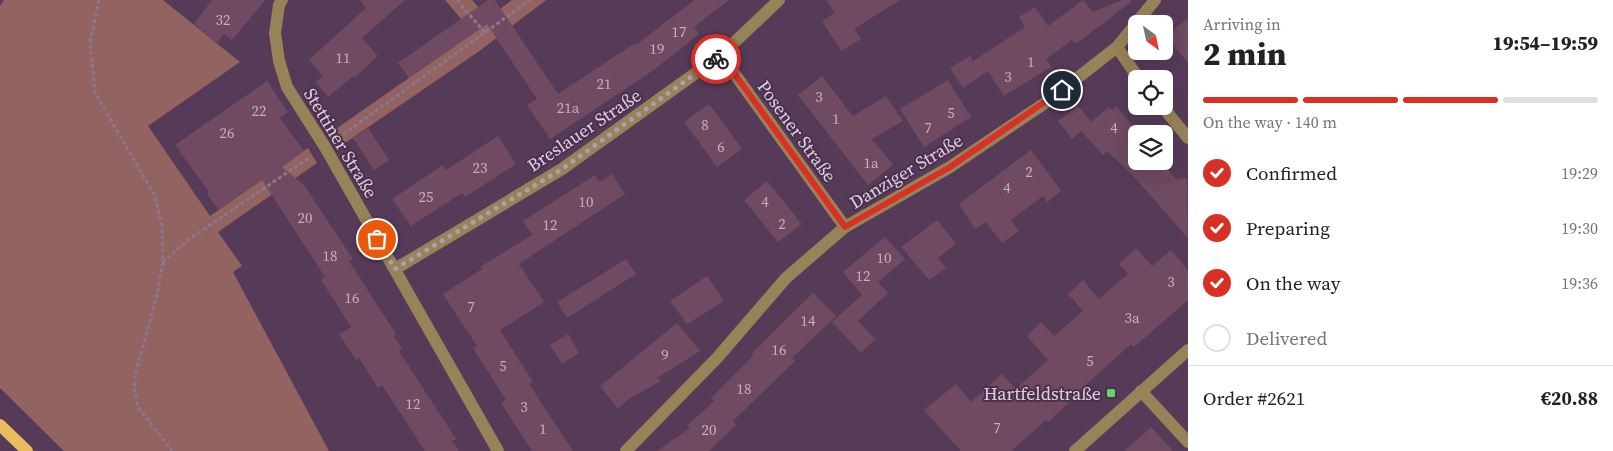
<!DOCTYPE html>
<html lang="en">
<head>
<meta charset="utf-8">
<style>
	:root { --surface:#fff; --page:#f2f2f2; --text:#222; --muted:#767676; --line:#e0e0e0; --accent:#d93025 }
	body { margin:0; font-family:"Source Serif 4",serif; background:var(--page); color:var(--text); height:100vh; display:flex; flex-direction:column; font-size:19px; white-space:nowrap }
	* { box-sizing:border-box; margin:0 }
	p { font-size:16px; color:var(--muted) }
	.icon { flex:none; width:28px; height:28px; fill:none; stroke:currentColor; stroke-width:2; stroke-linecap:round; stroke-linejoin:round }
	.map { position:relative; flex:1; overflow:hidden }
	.drawer { display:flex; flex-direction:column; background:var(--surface); width:425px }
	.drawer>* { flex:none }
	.needle { width:32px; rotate:147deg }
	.tools { position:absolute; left:1128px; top:15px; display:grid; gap:10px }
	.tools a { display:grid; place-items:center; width:45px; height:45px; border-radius:8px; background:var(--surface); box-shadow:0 5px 20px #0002; font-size:25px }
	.pin { position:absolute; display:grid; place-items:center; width:42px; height:42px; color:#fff; margin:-21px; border:2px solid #fff; border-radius:50%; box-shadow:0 1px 5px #0007 }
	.courier { position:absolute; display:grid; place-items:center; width:50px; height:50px; margin:-25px; border:4px solid #d93025; border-radius:50%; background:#fff; color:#222; box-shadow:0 1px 6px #0007 }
	.headline em { font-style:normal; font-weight:800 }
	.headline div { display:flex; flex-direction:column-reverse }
	.headline { display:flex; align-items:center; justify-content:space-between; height:85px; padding:0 15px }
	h1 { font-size:32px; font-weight:800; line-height:38px }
	.bar { display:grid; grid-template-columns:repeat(4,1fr); gap:8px 5px; align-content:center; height:60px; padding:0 15px }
	.bar i { height:6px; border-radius:4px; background:var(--line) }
	.bar .on { background:var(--accent) }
	.bar p { grid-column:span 4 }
	.line { display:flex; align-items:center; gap:12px; padding:0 15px; border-top:1px solid var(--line) }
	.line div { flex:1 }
	ol { padding:0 15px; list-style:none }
	li { display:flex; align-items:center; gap:15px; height:55px }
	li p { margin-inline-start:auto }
	li .icon { padding:5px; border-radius:50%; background:var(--accent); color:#fff; stroke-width:4 }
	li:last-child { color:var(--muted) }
	li i { width:28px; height:28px; border:2px solid var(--line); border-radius:50% }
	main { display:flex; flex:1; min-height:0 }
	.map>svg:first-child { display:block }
	.green { fill:#926360 }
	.building { fill:#6f4a60 }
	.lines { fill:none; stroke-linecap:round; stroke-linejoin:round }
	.path { stroke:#8c758e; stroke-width:3; stroke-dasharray:4 2.5; stroke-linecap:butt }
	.minor { stroke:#988258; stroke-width:12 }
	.major { stroke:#e9bc60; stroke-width:12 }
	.done { stroke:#b09cb1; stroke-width:5; stroke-dasharray:0 9 }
	.route { stroke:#d93025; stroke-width:6 }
	.poi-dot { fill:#68d465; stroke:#4b314e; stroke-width:2 }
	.labels { text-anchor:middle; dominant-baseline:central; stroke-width:4; stroke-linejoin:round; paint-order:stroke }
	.number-label { font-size:15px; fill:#c4aec1 }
	.street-label { font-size:18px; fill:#e0d0e1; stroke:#4b314e }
	.poi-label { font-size:18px; fill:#e0d0e1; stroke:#4b314e; text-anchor:end }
</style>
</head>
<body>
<main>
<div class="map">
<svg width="1188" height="451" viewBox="0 0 1188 451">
	<rect width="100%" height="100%" fill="#563b59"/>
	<path class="green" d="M 4,0 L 163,0 L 240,62 L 148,126 L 210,216 L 308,148 L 317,163 L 218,232 L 242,266 L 233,272 L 329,451 L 64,451 L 0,388 L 0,6 Z
		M 445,0 L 472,0 L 488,18 L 512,0 L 546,0 L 478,52 L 342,145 L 336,129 L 473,33 Z"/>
	<path class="building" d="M 212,0 L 265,0 L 232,40 L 224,34 L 217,43 L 194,24 Z
		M 360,0 L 405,0 L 362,38 L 378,56 L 354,78 L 353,76 L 328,97 L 316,82 L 323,76 L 309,60 L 366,8 Z
		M 488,0 L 495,0 L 558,94 L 635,43 L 636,45 L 694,0 L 729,0 L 694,27 L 699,34 L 677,52 L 648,74 L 550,139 L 527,105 L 537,99 L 487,24 L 409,78 L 398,63 Z
		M 826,0 L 900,0 L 854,29 L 861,39 L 841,51 L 822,21 L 835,13 Z
		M 1083,0 L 1093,12 L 1122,0 L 1130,0 L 1131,2 L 1076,44 L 1072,40 L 1046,59 L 1051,67 L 1004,96 L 988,71 L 963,88 L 950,68 L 970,56 L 973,61 L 1025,27 L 1019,17 L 1035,7 L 1048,26 Z
		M 1188,18 L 1188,63 L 1166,36 Z
		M 822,76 L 853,116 L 886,96 L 903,121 L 872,139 L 893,165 L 868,185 L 798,95 Z
		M 948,80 L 971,117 L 924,147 L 900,109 Z
		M 267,81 L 288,112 L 280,118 L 304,151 L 282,167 L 304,185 L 353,259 L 349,261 L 396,334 L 394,336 L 402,349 L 399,351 L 456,439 L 452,441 L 459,451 L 425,451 L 382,385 L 378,388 L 359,358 L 356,360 L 339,334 L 351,327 L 321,280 L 325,277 L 262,180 L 218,210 L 207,194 L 209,192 L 175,145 Z
		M 709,104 L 742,149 L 717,167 L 684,122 Z
		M 1078,106 L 1091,122 L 1109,107 L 1112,110 L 1117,106 L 1138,134 L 1136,134 L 1136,161 L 1161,161 L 1176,179 L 1187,178 L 1188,238 L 1136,179 L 1107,151 L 1103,155 L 1081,131 L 1072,139 L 1058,121 Z
		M 368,128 L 389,160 L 374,170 L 353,138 Z
		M 498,136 L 516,164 L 465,197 L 462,193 L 411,226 L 392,199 L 443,165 L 446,170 Z
		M 1031,150 L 1061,191 L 1047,202 L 1043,196 L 1011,220 L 1019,231 L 1002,243 L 986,222 L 975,229 L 959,204 Z
		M 612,174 L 625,194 L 519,264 L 544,302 L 500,330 L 533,382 L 529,384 L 573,451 L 532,451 L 501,403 L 506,400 L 473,348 L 477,346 L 443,294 L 482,269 L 480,267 L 532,235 L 523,221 L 595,175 L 600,182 Z
		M 767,181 L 802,224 L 778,242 L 744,200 Z
		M 937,220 L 956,244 L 938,258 L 946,268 L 929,280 L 901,247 Z
		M 885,237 L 905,259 L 878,282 L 888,293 L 858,321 L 875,339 L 861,353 L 832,322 L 862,295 L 843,272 Z
		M 1136,248 L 1152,266 L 1171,250 L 1188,270 L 1188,300 L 1134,347 L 1131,344 L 1068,401 L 1069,403 L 1048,422 L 1046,420 L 1011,451 L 961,451 L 924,410 L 956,384 L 971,402 L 1002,374 L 1016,389 L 1048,360 L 1027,336 L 1041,322 L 1054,336 L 1083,311 L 1068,294 L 1083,280 L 1099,299 L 1128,274 L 1119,264 Z
		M 626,259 L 636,274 L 567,318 L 557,302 Z
		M 707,276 L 724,301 L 687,324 L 670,301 Z
		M 813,293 L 836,316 L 792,358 L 795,361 L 733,421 L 736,425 L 709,451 L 657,451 L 690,428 L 687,426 L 714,401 L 711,398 L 754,355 L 752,353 Z
		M 677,323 L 700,351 L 657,378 L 661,381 L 629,399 L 618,409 L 600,386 Z
		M 568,334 L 579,353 L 562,364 L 550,345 Z
		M 1151,427 L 1173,451 L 1124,451 Z"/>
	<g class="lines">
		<path class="path" d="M 99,0 L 90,42 L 95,93 L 155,196 L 162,226 L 163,262 L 188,240 L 310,157
			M 457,0 L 486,34
			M 338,138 L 530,0
			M 163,262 L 156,299 L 136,371 L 134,388 L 138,407 L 172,451"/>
		<path class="minor" d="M 282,0 L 279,5 L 275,33 L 279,61 L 287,87 L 325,147 L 498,451
			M 721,55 L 845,227
			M 1139,79 L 1117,47 L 1155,0
			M 1162,106 L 1188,138
			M 395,269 L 562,169 L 721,55 L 779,0
			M 1141,391 L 1188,442
			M 626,451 L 717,358 L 786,278 L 845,227 L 950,167 L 1048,101 L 1117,47
			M 1075,451 L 1188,350"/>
		<path class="major" d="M 0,425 L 27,451"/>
	</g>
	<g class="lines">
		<path class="done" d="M 377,239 L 395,269 L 562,169 L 716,59"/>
		<path class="route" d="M 716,59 L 721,55 L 845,227 L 950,167 L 1062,90"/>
	</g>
	<rect class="poi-dot" x="1106" y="388" width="10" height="10" rx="2.5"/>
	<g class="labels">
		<g class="number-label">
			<text x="223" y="19">32</text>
			<text x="679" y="31">17</text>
			<text x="657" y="48">19</text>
			<text x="343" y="57">11</text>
			<text x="1031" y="61">1</text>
			<text x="1008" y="76">3</text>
			<text x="604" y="83">21</text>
			<text x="819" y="96">3</text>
			<text x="568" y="107">21a</text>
			<text x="259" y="110">22</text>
			<text x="951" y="112">5</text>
			<text x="836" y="118">1</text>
			<text x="705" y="124">8</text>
			<text x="928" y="127">7</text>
			<text x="1114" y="127">4</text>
			<text x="227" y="132">26</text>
			<text x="721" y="146">6</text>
			<text x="871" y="162">1a</text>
			<text x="480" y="167">23</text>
			<text x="1029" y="171">2</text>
			<text x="1007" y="187">4</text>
			<text x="426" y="196">25</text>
			<text x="586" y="201">10</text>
			<text x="765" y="201">4</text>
			<text x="305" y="217">20</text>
			<text x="782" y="223">2</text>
			<text x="550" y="224">12</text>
			<text x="330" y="255">18</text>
			<text x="884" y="257">10</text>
			<text x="863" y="275">12</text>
			<text x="1171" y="281">3</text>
			<text x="352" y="297">16</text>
			<text x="471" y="306">7</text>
			<text x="1132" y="317">3a</text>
			<text x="808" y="320">14</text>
			<text x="779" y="349">16</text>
			<text x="665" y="354">9</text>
			<text x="1090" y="360">5</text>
			<text x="503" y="365">5</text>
			<text x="744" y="388">18</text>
			<text x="413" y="403">12</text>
			<text x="524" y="406">3</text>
			<text x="997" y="427">7</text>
			<text x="543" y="428">1</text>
			<text x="709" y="429">20</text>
		</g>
		<g class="street-label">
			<text transform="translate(584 130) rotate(-34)">Breslauer Straße</text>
			<text transform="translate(797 131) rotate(54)">Posener Straße</text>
			<text transform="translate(341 143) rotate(59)">Stettiner Straße</text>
			<text transform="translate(906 171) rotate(-31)">Danziger Straße</text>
		</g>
		<g class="poi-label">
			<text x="1101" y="393">Hartfeldstraße</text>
		</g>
	</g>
</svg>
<div class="tools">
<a><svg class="needle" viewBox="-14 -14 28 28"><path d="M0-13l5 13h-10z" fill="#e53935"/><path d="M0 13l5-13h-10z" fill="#767676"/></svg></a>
<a><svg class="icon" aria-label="locate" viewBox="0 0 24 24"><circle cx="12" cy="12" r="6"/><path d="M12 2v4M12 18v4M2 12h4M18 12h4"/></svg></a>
<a><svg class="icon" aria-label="layers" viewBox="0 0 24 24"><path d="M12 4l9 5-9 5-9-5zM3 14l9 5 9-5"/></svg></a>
</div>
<div class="pin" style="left:377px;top:239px;background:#ea580c"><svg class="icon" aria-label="bag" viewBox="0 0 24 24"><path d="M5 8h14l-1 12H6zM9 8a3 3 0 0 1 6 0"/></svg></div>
<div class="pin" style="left:1062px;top:90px;background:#1f2937"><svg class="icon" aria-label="home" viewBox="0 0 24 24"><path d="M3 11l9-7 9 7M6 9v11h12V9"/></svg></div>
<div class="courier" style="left:716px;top:59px"><svg class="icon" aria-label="bike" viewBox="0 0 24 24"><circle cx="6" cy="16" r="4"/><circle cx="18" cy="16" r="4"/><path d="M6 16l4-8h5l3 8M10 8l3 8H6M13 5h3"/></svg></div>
</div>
<section class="drawer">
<div class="headline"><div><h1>2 min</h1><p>Arriving in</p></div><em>19:54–19:59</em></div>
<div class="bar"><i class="on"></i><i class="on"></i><i class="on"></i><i></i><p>On the way · 140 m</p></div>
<ol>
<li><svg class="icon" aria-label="check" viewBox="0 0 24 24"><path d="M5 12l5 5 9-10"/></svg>Confirmed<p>19:29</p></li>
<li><svg class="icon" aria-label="check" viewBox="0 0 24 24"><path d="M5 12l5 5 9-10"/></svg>Preparing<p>19:30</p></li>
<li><svg class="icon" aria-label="check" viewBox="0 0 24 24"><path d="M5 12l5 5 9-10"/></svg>On the way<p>19:36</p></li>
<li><i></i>Delivered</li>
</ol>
<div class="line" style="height:65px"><div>Order #2621</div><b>€20.88</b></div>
</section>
</main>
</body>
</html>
